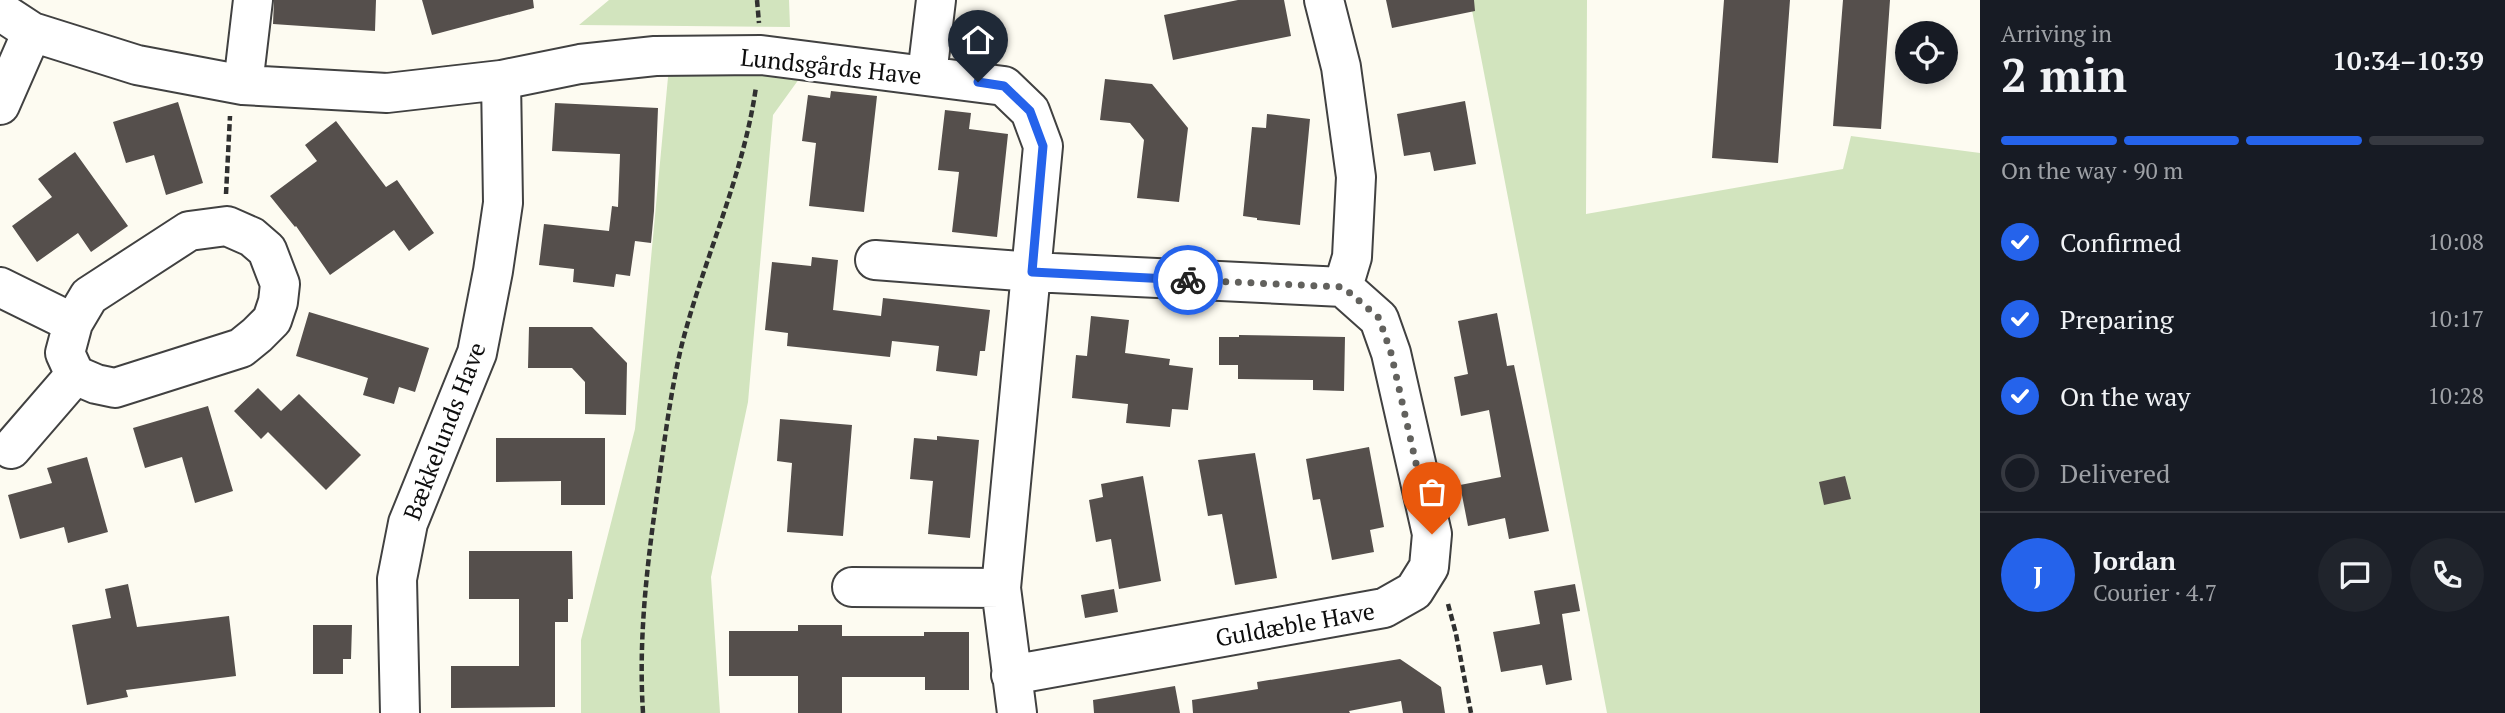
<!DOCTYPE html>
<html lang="en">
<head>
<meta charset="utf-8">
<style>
	:root { --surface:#171b24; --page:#20242c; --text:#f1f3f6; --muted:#9ea1a6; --line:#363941; --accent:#2563eb }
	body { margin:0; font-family:"PT Serif",serif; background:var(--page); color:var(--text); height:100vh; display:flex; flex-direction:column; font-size:26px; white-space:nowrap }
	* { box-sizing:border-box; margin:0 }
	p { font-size:23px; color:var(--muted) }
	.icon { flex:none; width:38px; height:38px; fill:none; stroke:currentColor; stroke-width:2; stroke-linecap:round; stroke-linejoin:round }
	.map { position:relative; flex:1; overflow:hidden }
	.details { display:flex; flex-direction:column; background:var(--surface); width:525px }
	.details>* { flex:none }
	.controls { position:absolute; left:1895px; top:21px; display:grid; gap:14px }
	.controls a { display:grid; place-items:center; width:63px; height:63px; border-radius:50%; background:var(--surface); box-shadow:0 4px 10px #0003; font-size:35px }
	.pin { position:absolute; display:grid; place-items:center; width:60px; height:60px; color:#fff; margin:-72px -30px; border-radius:50% 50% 50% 0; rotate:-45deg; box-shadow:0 0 7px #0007 }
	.pin .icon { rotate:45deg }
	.courier { position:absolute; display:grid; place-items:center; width:70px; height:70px; margin:-35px; border:5px solid #2563eb; border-radius:50%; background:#fff; color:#222; box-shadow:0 2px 9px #0007 }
	.head em { font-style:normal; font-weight:800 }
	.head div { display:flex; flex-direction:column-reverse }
	.head { display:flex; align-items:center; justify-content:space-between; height:119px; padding:0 21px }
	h1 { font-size:46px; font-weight:800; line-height:52px }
	.bar { display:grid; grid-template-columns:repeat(4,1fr); gap:10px 7px; align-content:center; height:84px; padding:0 21px }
	.bar i { height:9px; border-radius:5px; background:var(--line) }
	.bar .current { background:var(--accent) }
	.bar p { grid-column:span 4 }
	.line { display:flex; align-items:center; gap:18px; padding:0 21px; border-top:2px solid var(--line) }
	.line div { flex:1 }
	.round { display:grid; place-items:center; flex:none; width:74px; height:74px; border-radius:37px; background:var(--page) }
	ol { padding:0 21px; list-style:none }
	li { display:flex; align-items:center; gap:21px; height:77px }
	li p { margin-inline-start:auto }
	li .icon { padding:7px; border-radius:50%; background:var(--accent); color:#fff; stroke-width:4 }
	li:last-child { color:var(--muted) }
	li i { width:38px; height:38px; border:4px solid var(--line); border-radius:50% }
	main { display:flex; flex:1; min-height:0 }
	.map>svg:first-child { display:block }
	.green { fill:#d2e4be }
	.building { fill:#554f4c }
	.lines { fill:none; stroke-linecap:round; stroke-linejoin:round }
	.minor-casing { stroke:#414141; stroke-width:42 }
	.path { stroke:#303030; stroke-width:4.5; stroke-dasharray:7 3.5; stroke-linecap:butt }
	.minor { stroke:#fff; stroke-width:38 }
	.done { stroke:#62615d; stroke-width:7; stroke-dasharray:0 12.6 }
	.route { stroke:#2563eb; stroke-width:9 }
	.labels { text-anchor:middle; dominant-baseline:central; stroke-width:7; stroke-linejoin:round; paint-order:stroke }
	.street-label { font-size:24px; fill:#0e0e0e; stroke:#fff }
</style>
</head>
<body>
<main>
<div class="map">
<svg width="1980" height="713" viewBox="0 0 1980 713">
	<rect width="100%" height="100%" fill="#fdfbf1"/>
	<path class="green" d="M 609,0 L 789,0 L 790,27 L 579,25 Z
		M 1470,0 L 1587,0 L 1586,214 L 1843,169 L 1851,136 L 1980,153 L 1980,713 L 1607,713 Z
		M 670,56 L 812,61 L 773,115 L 748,402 L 711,577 L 720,713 L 581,713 L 581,640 L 635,429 Z"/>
	<path class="building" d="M 274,0 L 376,0 L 375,31 L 273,24 Z
		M 422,0 L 533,0 L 534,8 L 432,35 Z
		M 1238,0 L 1284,0 L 1291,36 L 1173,60 L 1164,15 Z
		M 1386,0 L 1474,0 L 1475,11 L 1392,28 Z
		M 1724,0 L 1790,0 L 1778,163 L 1712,158 Z
		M 1843,0 L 1890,0 L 1881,129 L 1833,126 Z
		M 1105,79 L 1152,84 L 1188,128 L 1179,202 L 1137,198 L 1144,140 L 1130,123 L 1100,120 Z
		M 831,91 L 877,96 L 864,212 L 809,206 L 816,143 L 802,141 L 808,95 L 830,98 Z
		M 1465,101 L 1476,164 L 1434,171 L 1430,152 L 1404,156 L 1397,114 Z
		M 178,102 L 203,183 L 166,195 L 154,155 L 126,163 L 113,122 Z
		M 555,103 L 658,108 L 654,211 L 651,243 L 635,241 L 630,276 L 616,274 L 614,287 L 573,282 L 574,269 L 539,265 L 544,224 L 609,231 L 612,206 L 618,207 L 620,154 L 552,151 Z
		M 945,110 L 971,113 L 969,129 L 1008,134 L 997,237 L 952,232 L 959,172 L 938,170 Z
		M 1267,114 L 1310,119 L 1300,225 L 1257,220 L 1257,218 L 1243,216 L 1252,127 L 1266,128 Z
		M 336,121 L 386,187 L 397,180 L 434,233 L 409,251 L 394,230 L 330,275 L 296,226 L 295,227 L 270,196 L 317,161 L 305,145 Z
		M 75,152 L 128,226 L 91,252 L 78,233 L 37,262 L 12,226 L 52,197 L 38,179 Z
		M 812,257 L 838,260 L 833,310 L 881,316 L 883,298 L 990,310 L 985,351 L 980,351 L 977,376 L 936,371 L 939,346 L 892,341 L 890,357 L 787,346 L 788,333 L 765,330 L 772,262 L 811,266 Z
		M 309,312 L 429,348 L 415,392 L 399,387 L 394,404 L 363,395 L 368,378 L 296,356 Z
		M 1497,313 L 1507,366 L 1514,365 L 1549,531 L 1509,539 L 1505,518 L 1468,526 L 1460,485 L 1501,477 L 1489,410 L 1461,416 L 1454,377 L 1468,374 L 1458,321 Z
		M 1091,316 L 1129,320 L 1125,353 L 1170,359 L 1169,365 L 1193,368 L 1188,410 L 1172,409 L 1170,427 L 1126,423 L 1128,404 L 1072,398 L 1076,355 L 1087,356 Z
		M 529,327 L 592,327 L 627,363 L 626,415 L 585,414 L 585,382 L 572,368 L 528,368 Z
		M 1239,335 L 1345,337 L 1344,391 L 1313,390 L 1313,380 L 1238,379 L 1238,365 L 1219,365 L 1219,337 L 1239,337 Z
		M 258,388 L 281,411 L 299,394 L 361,455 L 326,490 L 268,432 L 261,439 L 234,411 Z
		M 208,406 L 233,491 L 195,503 L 182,457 L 145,468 L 133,428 Z
		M 780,419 L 852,425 L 843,536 L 787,532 L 792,463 L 777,461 Z
		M 937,436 L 979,440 L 970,538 L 928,534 L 933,481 L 910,479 L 914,438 L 937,440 Z
		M 496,438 L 605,438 L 605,505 L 561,505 L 561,481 L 496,482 Z
		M 1369,447 L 1384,527 L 1370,530 L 1374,552 L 1332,560 L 1320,499 L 1313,500 L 1306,459 Z
		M 1255,453 L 1277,578 L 1235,585 L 1222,514 L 1208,516 L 1198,460 Z
		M 87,457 L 108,532 L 68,543 L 64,527 L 20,539 L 8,495 L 52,483 L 47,468 Z
		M 1143,476 L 1161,581 L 1119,589 L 1111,539 L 1096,542 L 1089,500 L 1103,497 L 1101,484 Z
		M 1845,476 L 1851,499 L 1824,505 L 1819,482 Z
		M 469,551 L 572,551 L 573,599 L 568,599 L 568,622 L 555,622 L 555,707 L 451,708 L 451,666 L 519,666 L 519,599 L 469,599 Z
		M 128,584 L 137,627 L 229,616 L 236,676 L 126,690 L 128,697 L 87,705 L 72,625 L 111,618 L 105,589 Z
		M 1575,584 L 1580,611 L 1562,614 L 1572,680 L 1546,685 L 1542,665 L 1501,672 L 1493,632 L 1540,624 L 1534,591 Z
		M 1114,589 L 1118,612 L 1085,618 L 1081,595 Z
		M 313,625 L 352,625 L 351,659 L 343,659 L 343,674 L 313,674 Z
		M 798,625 L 842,625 L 842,636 L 924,636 L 924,632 L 969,632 L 969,690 L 925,690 L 925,677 L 842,677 L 842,713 L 798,713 L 798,676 L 729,676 L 729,631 L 798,631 Z
		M 1400,659 L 1441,687 L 1445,713 L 1403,713 L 1401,701 L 1349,711 L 1350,713 L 1193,713 L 1192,700 L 1258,689 L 1257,682 Z
		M 1175,686 L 1180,713 L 1094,713 L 1093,700 Z"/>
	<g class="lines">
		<defs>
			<path id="minor" d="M 1324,0 L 1341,67 L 1356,177 L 1352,257 L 1343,287
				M 0,11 L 32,32 L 137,65 L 243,85 L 387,93 L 501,80 L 580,64 L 655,56 L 761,55 L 1004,86 L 1030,111 L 1043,146 L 1001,588 L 1017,713
				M 927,75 L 936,0
				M 243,85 L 253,0
				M 0,105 L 32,32
				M 875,260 L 1032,272 L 1343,287 L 1379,319 L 1391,353 L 1432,534 L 1429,567 L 1414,591 L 1384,608 L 1011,675
				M 0,287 L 73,323
				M 11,449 L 75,375 L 96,384 L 115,388 L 241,348 L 257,335 L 272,320 L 278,302 L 280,284 L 267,250 L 252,237 L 227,226 L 189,231 L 89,296 L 73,323 L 65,353 L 75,375
				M 852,587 L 1001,588
				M 400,713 L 397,579 L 408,523 L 477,353 L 493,271 L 503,203 L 501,80"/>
		</defs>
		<use href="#minor" class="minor-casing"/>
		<path class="path" d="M 757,0 L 759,23
			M 226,194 L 230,116
			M 1448,604 L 1456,634 L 1471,713
			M 643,713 C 638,634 648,558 659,480 C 665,436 671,391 681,348 C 703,260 743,178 756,87"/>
		<use href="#minor" class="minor"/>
	</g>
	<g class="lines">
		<path class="done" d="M 1188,280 L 1343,287 L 1379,318 L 1391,353 L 1432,534"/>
		<path class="route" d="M 978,82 L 1004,86 L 1030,111 L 1043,146 L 1032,272 L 1188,280"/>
	</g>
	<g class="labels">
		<g class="street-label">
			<text transform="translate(831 66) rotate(6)">Lundsgårds Have</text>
			<text transform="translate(444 431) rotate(-69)">Bækkelunds Have</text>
			<text transform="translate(1295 624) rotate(-10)">Guldæble Have</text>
		</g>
	</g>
</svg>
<div class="controls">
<a><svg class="icon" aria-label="locate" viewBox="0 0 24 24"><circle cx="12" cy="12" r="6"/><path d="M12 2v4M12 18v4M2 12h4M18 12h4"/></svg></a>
</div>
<div class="pin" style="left:1432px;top:534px;background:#ea580c"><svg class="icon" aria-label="bag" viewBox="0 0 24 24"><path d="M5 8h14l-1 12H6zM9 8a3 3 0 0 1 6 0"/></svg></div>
<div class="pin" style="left:978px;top:82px;background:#1f2937"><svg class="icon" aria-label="home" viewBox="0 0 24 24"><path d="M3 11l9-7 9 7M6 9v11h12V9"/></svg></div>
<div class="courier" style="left:1188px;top:280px"><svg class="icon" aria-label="bike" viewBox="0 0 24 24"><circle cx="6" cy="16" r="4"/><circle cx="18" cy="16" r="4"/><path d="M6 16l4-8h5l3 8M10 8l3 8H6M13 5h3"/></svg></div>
</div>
<section class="details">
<div class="head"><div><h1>2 min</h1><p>Arriving in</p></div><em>10:34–10:39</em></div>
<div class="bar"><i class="current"></i><i class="current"></i><i class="current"></i><i></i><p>On the way · 90 m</p></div>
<ol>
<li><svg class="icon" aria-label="check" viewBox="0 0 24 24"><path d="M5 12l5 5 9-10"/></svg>Confirmed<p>10:08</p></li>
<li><svg class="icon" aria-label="check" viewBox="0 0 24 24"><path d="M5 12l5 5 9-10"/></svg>Preparing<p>10:17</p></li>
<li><svg class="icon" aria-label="check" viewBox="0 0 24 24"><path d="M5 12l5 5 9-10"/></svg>On the way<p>10:28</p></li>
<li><i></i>Delivered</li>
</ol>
<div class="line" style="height:126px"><b class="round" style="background:var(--accent);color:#fff">J</b><div><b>Jordan</b><p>Courier · 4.7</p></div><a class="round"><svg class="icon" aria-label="chat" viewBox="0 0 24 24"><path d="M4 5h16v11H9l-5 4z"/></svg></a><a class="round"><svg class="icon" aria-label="phone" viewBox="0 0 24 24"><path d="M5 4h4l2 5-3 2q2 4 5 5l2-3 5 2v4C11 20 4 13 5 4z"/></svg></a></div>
</section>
</main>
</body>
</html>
